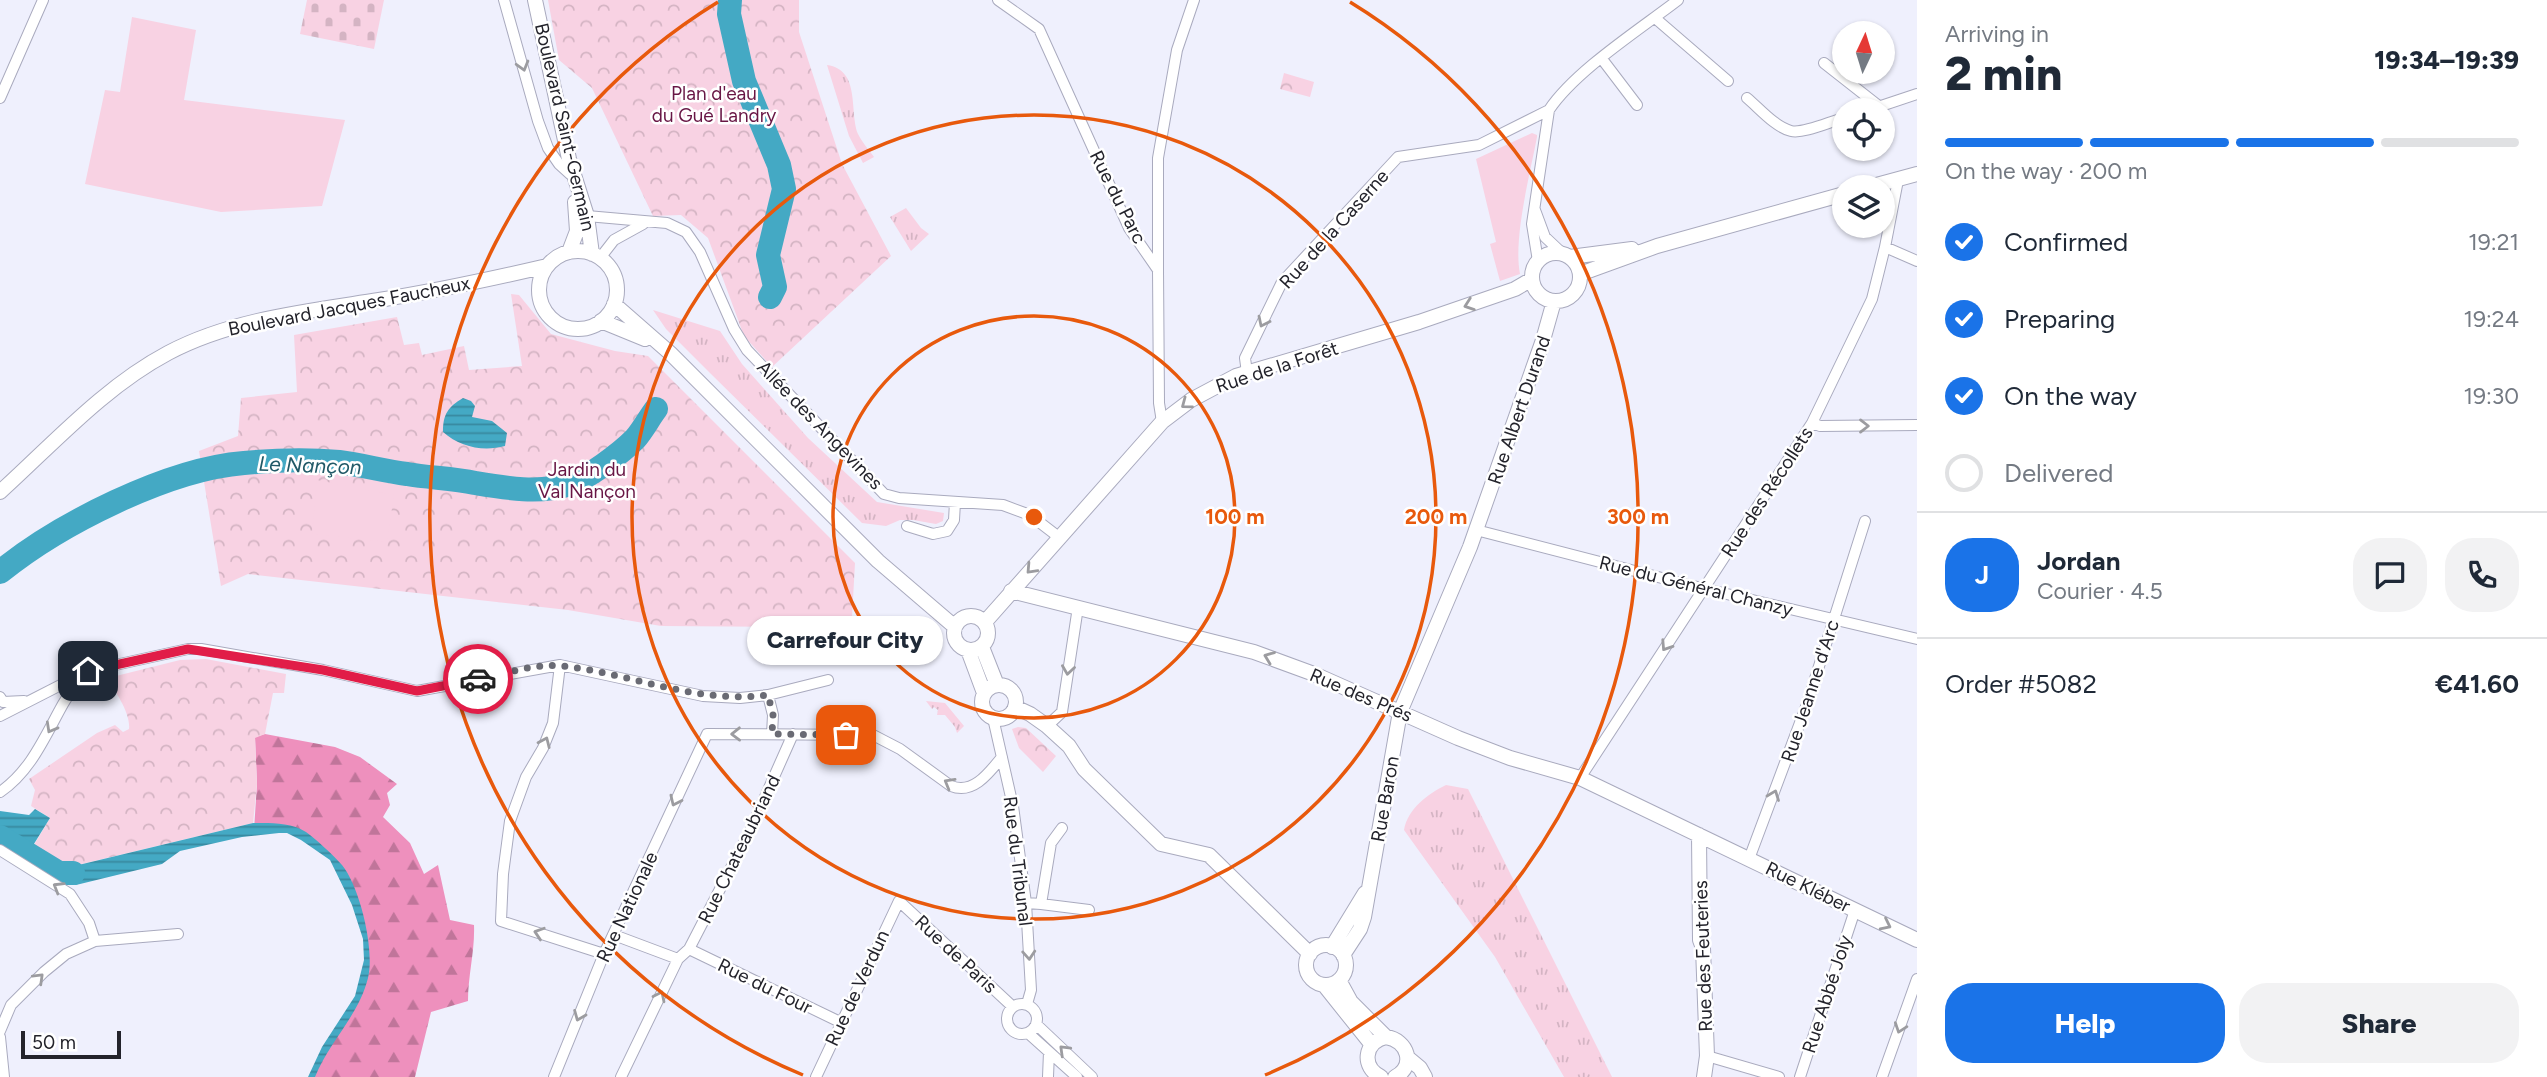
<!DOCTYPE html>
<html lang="en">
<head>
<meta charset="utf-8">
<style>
	:root { --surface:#fff; --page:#f2f2f3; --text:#1f2937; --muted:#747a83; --line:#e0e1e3; --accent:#1a73e8 }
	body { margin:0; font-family:Figtree,sans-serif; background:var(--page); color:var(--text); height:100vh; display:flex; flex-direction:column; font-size:26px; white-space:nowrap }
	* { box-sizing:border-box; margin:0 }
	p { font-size:23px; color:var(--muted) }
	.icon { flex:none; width:38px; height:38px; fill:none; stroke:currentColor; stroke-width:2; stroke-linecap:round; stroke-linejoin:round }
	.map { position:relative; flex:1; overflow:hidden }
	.sheet { display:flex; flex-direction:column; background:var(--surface); width:630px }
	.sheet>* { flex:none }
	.needle { width:46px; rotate:4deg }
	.tools { position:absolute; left:1832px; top:21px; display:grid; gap:14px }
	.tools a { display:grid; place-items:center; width:63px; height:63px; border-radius:50%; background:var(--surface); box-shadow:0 2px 5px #0004; font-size:35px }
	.scale { position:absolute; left:21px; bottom:18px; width:100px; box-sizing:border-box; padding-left:7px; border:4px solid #23232b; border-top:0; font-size:19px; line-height:24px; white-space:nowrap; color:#23232b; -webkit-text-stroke:5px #fff; paint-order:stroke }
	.pin { position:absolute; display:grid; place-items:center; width:60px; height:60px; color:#fff; margin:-30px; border-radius:14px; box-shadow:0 4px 10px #0006 }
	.courier { position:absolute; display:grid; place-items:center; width:70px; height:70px; margin:-35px; border:5px solid #e11d48; border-radius:50%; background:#fff; color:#222; box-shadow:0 2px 9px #0007 }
	.bubble { position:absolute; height:49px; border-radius:24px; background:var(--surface); box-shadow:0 2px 5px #0004; font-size:23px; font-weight:800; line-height:49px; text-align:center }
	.head em { font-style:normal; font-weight:800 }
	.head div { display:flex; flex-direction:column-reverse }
	.head { display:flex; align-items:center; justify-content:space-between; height:119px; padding:0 28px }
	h1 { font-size:46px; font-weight:800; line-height:52px }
	.bar { display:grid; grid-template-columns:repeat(4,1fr); gap:10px 7px; align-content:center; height:84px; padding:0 28px }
	.bar i { height:9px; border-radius:5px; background:var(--line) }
	.bar .on { background:var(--accent) }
	.bar p { grid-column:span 4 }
	.line { display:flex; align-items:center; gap:18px; padding:0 28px; border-top:2px solid var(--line) }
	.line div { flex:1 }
	.round { display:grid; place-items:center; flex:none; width:74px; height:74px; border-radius:28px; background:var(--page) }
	ol { padding:0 28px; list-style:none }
	li { display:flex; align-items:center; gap:21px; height:77px }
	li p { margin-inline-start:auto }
	li .icon { padding:7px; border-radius:50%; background:var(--accent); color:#fff; stroke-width:4 }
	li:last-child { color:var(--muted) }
	li i { width:38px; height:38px; border:4px solid var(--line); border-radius:50% }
	.button { display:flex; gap:14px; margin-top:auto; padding:14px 28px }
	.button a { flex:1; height:80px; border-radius:28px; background:var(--accent); color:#fff; font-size:28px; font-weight:800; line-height:80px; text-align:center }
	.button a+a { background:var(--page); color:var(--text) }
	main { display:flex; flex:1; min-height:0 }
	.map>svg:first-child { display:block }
	.grass { fill:url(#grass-tufts) }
	.forest { fill:url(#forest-firs) }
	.cemetery { fill:url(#cemetery-stones) }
	.park { fill:url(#park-crowns) }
	.garden { fill:#f8d2e3 }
	.water { fill:url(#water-rules) }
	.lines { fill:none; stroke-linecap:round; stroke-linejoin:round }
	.river { stroke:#44a9c4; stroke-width:24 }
	.street-casing { stroke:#a9aabe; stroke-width:12 }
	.secondary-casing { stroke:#a9aabe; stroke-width:16 }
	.street { stroke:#fff; stroke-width:10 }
	.secondary { stroke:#fff; stroke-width:14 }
	.oneway { stroke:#9c9ca0 }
	.done { stroke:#6a6b74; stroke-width:7; stroke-dasharray:0 12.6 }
	.route { stroke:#e11d48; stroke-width:9 }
	.ring { fill:none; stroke:#e8590c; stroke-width:3.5 }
	.labels { text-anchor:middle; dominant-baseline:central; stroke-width:5; stroke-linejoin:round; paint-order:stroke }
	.park-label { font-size:19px; fill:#681645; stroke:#fff }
	.street-label { font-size:19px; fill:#23232b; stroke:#fff }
	.water-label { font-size:21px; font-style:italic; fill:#215967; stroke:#fff }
	.centre { fill:#e8590c; stroke:#fff; stroke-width:3.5 }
	.ring-label { font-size:21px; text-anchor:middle; font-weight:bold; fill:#e8590c; stroke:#fff; stroke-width:5; stroke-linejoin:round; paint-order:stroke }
</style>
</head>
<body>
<main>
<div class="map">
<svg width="1917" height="1077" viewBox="0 0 1917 1077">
	<defs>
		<pattern id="grass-tufts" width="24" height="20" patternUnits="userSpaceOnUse" patternTransform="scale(1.75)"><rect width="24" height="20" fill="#f8d2e3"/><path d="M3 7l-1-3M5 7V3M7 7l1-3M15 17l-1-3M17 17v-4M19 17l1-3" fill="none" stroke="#d4b4c3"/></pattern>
		<pattern id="forest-firs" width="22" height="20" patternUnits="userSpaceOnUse" patternTransform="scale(1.75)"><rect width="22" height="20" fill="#ee90bd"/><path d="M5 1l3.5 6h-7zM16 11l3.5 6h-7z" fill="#c0759a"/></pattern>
		<pattern id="cemetery-stones" width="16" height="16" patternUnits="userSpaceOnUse" patternTransform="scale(1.75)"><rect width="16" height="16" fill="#f8d2e3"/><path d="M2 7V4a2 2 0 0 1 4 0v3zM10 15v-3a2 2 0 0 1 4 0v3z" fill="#d4b4c3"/></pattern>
		<pattern id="park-crowns" width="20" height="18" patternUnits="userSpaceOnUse" patternTransform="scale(1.75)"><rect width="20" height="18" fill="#f8d2e3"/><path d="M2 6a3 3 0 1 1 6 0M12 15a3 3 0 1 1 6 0" fill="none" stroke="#d4b4c3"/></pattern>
		<pattern id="water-rules" width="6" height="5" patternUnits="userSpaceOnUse" patternTransform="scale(1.75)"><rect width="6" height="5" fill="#44a9c4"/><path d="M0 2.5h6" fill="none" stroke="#38899f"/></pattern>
	</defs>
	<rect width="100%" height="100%" fill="#eff0fd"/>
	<path class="grass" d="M 827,65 C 861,70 849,111 858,134 C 862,142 869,150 874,157 L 863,163 L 849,136 Z
		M 906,208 L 921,228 L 929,234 L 911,251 L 890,217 Z
		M 653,310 L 720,331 L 742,364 L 808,438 L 877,502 L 944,513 L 943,521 L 936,524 L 913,520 L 900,520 L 886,526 L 862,523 L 710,373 L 666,329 Z
		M 926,701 L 945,703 L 964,726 L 957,733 L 955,727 L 945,715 L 937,715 L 938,710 L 934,707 L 932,709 Z
		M 1446,785 L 1468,789 L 1612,1077 L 1564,1077 L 1495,957 L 1404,830 C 1408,808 1428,794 1446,785 Z"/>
	<path class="forest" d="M 265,734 L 335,747 L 360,757 L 397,784 L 387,793 L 390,805 L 383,817 L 410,843 L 424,874 L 438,865 L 450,920 L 474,925 C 475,951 468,975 468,1001 L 431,1012 L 415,1077 L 311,1077 L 363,984 L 367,970 L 364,929 L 342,869 L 299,831 L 254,830 L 257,784 L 255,737 Z"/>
	<path class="cemetery" d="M 307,0 L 384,0 L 374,49 L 300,34 Z"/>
	<path class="park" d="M 548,0 L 799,0 L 799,32 L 842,164 L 891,256 L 772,367 L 744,336 L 708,238 L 681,215 L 653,216 L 592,88 L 559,60 Z
		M 1284,73 L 1314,82 L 1310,97 L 1280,89 Z
		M 511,294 L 519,295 L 551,334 L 615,351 L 648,356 L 855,563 L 852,617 L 794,627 L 661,626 L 568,610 L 248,574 L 221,586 L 199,451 L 238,436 L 241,398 L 297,392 L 294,335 L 397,317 L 404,345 L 419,343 L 422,355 L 464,346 L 469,370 L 522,366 Z
		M 206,659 L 286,674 L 284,693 L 273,693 L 265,734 L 255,738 L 257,784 L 253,823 L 65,868 L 28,855 L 50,818 L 31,806 L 35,790 L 29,779 L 97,733 L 115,725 L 123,732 L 129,729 C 131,713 115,692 108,678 L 180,660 Z
		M 1018,727 L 1026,728 L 1056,756 L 1043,772 L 1019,748 L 1012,729 Z"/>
	<path class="garden" d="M 132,17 L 196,30 L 184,100 L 345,120 L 322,206 L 221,212 L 85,184 L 105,90 L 120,92 Z
		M 1532,133 L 1537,135 L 1537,137 C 1530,174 1513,239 1520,274 L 1500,281 L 1490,244 L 1496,242 L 1476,159 Z
		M 317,480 L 394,495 L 387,542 L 312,534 Z"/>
	<path class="water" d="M 463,398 L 471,401 L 475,406 L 472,417 L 492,421 L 507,433 L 505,446 C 483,452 460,447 443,432 C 443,414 448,407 463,398 Z
		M 35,809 L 50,818 L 24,860 L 0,845 L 0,811 L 29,815 Z
		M 253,823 C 271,823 290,822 306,832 C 317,840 332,854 342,865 C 360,887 375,950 368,978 C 359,1015 329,1042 315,1077 L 308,1077 L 322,1047 L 355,996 L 364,960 L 363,939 L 352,905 L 330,860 L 301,840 L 287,833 L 279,833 L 242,837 L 180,851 L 162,864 L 76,885 L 61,883 L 39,870 L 44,861 L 66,868 Z"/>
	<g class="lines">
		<path class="river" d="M 730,0 L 729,14 L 744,81 L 779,165 L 784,189 L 768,255 L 775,287 L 770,297
			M 0,572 C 59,524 168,469 244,463 C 275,460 308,459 339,462 C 362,465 384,471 407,474 C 430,478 453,478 475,483 C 505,488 540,494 570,484 C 588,478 621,453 635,439 C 643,430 649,418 656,409
			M 0,837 L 59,873 L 73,873"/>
		<defs>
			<path id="street" d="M 504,0 L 538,121 L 548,148 L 559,164 L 570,174
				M 998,0 L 1039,29 L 1129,228 L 1158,270 L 1159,403 L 1162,422
				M 1655,18 L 1728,81
				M 1602,59 L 1637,105
				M 1824,63 L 1880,107
				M 0,98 L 43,0
				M 1747,98 C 1759,108 1775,127 1791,131 C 1804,134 1831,121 1844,118
				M 1869,110 L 1917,94
				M 1535,210 L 1545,237 L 1563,254
				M 587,216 L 667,223 L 686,232 L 700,252 L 734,329 L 747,350 L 884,494 L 899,498 L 1003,505 L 1030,515 L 1060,538
				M 1885,247 L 1917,261
				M 600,258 L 614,240 L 643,224
				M 1538,261 L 1532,224 L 1549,110 C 1575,71 1639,30 1678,0
				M 1158,270 L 1158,158 L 1177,50 L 1194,0
				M 1247,373 L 1245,358 L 1282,282 L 1398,157 L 1479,145 L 1549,110
				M 1812,423 L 1820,426 L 1917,425
				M 907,526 L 933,534 L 947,531 L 954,520 L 955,502
				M 1476,530 L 1689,585 L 1917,639
				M 560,665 L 553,723 L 543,748 L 526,777 L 510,821 L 503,874 L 501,921 L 604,954
				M 768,695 L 773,715 L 772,734
				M 0,697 L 3,702 L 24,701
				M 0,716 L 88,671 L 188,649 L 201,649 L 323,670 L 417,691 L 560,665 L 703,696 L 740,698 L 768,695 L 828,680
				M 993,718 L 1013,806 L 1026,903 L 1031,990 L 1027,1004
				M 1047,726 L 1062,712 L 1078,607
				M 1580,778 L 1812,423 L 1872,299 L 1885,247 L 1898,180
				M 0,792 C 31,771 45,736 63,704 C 69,693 78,683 86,673
				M 0,850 L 70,894 L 89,923 L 95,941
				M 1749,859 L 1807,704 L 1865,521
				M 1026,903 L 1041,904 L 1051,843 L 1062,828
				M 1041,904 L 1089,910
				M 614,935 L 678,959
				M 689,949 L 840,1022
				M1007 1019a15 15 0 1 1 30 0a15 15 0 1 1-30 0Z
				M 1036,1024 L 1092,1077
				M 0,1031 L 11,1005 L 44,972 L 66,954 L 95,941 L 178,934
				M 1028,1033 L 1077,1077
				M 0,1037 L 4,1077
				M 1707,1056 L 1779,1077
				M 554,1077 L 604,954 L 707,734 L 873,735 L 900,749 L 951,786 C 973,795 989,773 1002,757
				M 621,1077 L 678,959 L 689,949 L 749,833 L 793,734
				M 816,1077 L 899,901 L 1013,1007
				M 1048,1077 L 1049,1052
				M 1800,1077 L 1855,910
				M 1882,1077 L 1917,979"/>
			<path id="secondary" d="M 535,0 L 569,159 L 587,216 L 592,254
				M 1869,187 L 1917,174
				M539 290a39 39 0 1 1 78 0a39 39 0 1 1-78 0Z
				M 569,252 L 577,231 L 575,202
				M1532 277a24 24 0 1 1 48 0a24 24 0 1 1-48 0Z
				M 1570,257 L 1632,249
				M 1580,274 L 1657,246 L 1844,194
				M 614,304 L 670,353 L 878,561 L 955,627
				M 601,321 L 645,339
				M 0,492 C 53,444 104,387 168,353 C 232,319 309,311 379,300 C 435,291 491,279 547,266
				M 1011,591 L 1254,652 L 1314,674 L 1458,738 L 1510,758 L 1580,778 L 1917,940
				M954 633a17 17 0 1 1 34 0a17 17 0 1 1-34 0Z
				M 985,622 L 1162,422 L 1191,400 L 1236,376 L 1419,322 L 1515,289 L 1532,279
				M 982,647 L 997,685
				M 968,650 L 984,693
				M982 702a17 17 0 1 1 34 0a17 17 0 1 1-34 0Z
				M 1015,707 L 1030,714 L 1047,726 L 1069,746 L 1084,769 L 1161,844 L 1209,855 L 1310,954
				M 1699,835 L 1700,940 L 1703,948 L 1707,1056 L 1704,1077
				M1306 965a20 20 0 1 1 40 0a20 20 0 1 1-40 0Z
				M 1332,947 L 1365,893
				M 1343,955 L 1360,929 L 1364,917 L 1400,712 L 1470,547 L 1543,340 L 1554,301
				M 1339,980 L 1351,1002 L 1386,1037
				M 1324,985 L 1372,1045
				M 1408,1058 L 1420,1068 L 1425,1077
				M 1381,1077 C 1361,1067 1364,1042 1386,1037 C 1408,1040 1416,1066 1395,1077"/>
		</defs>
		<use href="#street" class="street-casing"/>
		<use href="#secondary" class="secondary-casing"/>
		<use href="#street" class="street"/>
		<use href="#secondary" class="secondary"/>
	</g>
	<defs><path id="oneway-chevron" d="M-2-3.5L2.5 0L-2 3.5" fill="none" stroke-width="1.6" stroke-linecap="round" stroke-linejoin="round" transform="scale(1.75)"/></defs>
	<g class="oneway">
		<use href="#oneway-chevron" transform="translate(523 66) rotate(74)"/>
		<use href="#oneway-chevron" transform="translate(1469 305) rotate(161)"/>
		<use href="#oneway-chevron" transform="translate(1263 322) rotate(116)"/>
		<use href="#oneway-chevron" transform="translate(1186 404) rotate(143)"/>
		<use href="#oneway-chevron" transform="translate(1864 426)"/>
		<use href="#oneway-chevron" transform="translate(1031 569) rotate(133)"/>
		<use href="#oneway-chevron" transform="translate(1666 646) rotate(123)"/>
		<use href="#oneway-chevron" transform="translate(1269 657) rotate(-159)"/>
		<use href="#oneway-chevron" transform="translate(1068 670) rotate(98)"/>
		<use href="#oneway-chevron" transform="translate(51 728) rotate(119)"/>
		<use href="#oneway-chevron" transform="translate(736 734) rotate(179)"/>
		<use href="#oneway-chevron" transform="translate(545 742) rotate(-66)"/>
		<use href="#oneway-chevron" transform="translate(949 783) rotate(-150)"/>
		<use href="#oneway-chevron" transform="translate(1774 795) rotate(-69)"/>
		<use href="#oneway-chevron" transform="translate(675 801) rotate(115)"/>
		<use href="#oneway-chevron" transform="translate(58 887) rotate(-149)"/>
		<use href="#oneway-chevron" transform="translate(1886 925) rotate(26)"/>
		<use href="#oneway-chevron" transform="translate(539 933) rotate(-162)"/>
		<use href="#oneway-chevron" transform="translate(1029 955) rotate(86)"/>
		<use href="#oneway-chevron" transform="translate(39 978) rotate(-44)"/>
		<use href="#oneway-chevron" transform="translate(660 996) rotate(-64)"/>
		<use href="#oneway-chevron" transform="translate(579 1016) rotate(112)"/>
		<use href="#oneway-chevron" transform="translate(1900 1028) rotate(109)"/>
		<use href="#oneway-chevron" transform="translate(1064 1050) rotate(-136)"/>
	</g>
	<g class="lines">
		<path class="done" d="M 478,679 C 504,674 536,663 563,666 C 633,674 695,704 768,695 L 773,715 L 772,734 L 846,735"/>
		<path class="route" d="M 88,671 L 188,649 L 323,670 L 417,691 L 478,679"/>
	</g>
	<g class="ring">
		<circle cx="1034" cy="517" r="201"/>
		<circle cx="1034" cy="517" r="402"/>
		<path d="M803 1075A604 604 0 0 1 718 2M1350 2A604 604 0 0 1 1265 1075"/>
	</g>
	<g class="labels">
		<g class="park-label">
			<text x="714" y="93">Plan d'eau<tspan x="714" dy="22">du Gué Landry</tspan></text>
			<text x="587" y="469">Jardin du<tspan x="587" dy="22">Val Nançon</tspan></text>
		</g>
		<g class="street-label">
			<text transform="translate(565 127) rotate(77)">Boulevard Saint-Germain</text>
			<text transform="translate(1118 197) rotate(63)">Rue du Parc</text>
			<text transform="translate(1334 229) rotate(-48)">Rue de la Caserne</text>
			<text transform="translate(349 306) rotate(-11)">Boulevard Jacques Faucheux</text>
			<text transform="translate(1277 367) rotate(-18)">Rue de la Forêt</text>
			<text transform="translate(1519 410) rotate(-71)">Rue Albert Durand</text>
			<text transform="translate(820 425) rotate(46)">Allée des Angevines</text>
			<text transform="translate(1767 492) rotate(-57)">Rue des Récollets</text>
			<text transform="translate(1696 586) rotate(14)">Rue du Général Chanzy</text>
			<text transform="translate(1810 691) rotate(-72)">Rue Jeanne d'Arc</text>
			<text transform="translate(1361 695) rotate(23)">Rue des Prés</text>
			<text transform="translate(1385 799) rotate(-80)">Rue Baron</text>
			<text transform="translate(739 849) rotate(-64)">Rue Chateaubriand</text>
			<text transform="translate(1018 861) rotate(83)">Rue du Tribunal</text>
			<text transform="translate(1808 887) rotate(26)">Rue Kléber</text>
			<text transform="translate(627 907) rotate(-65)">Rue Nationale</text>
			<text transform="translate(956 954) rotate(43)">Rue de Paris</text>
			<text transform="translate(1703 956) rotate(-92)">Rue des Feuteries</text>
			<text transform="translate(765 986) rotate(26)">Rue du Four</text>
			<text transform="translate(857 988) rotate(-65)">Rue de Verdun</text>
			<text transform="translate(1827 994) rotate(-72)">Rue Abbé Joly</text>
		</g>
		<g class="water-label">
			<text transform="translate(310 465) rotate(2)">Le Nançon</text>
		</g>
	</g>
	<circle cx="1034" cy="517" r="10" class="centre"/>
	<g class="ring-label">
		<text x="1235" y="524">100 m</text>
		<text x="1436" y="524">200 m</text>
		<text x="1638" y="524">300 m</text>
	</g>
</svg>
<div class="tools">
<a><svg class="needle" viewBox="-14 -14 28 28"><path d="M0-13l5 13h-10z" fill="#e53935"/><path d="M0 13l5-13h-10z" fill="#747a83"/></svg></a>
<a><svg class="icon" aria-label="locate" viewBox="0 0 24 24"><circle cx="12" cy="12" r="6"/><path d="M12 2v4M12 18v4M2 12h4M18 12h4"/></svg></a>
<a><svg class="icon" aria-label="layers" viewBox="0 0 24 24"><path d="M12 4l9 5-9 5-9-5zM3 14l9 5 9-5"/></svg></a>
</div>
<div class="scale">50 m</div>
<div class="pin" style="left:846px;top:735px;background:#ea580c"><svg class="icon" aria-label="bag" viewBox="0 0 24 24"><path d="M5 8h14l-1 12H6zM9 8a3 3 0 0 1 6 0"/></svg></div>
<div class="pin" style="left:88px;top:671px;background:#1f2937"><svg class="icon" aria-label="home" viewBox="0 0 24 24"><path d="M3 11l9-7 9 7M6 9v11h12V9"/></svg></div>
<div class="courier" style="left:478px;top:679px"><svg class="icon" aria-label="car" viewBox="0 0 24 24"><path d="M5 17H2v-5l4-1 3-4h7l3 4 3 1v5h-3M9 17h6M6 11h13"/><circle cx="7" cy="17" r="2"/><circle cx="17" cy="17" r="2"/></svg></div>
<div class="bubble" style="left:747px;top:616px;width:196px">Carrefour City</div>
</div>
<section class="sheet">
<div class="head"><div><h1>2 min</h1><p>Arriving in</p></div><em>19:34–19:39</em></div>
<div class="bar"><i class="on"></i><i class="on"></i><i class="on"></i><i></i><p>On the way · 200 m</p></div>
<ol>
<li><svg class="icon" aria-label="check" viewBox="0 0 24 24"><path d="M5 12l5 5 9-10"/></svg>Confirmed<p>19:21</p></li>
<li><svg class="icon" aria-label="check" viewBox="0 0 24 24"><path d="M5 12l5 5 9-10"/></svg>Preparing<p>19:24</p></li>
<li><svg class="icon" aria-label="check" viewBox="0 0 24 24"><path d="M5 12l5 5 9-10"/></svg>On the way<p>19:30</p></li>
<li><i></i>Delivered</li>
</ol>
<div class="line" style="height:126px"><b class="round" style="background:var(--accent);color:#fff">J</b><div><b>Jordan</b><p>Courier · 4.5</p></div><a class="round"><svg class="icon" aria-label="chat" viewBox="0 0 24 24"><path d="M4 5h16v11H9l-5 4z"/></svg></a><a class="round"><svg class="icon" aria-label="phone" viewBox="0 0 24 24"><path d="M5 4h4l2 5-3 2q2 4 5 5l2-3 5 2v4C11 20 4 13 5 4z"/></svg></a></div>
<div class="line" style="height:91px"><div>Order #5082</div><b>€41.60</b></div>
<div class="button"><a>Help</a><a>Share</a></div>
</section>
</main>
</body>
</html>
